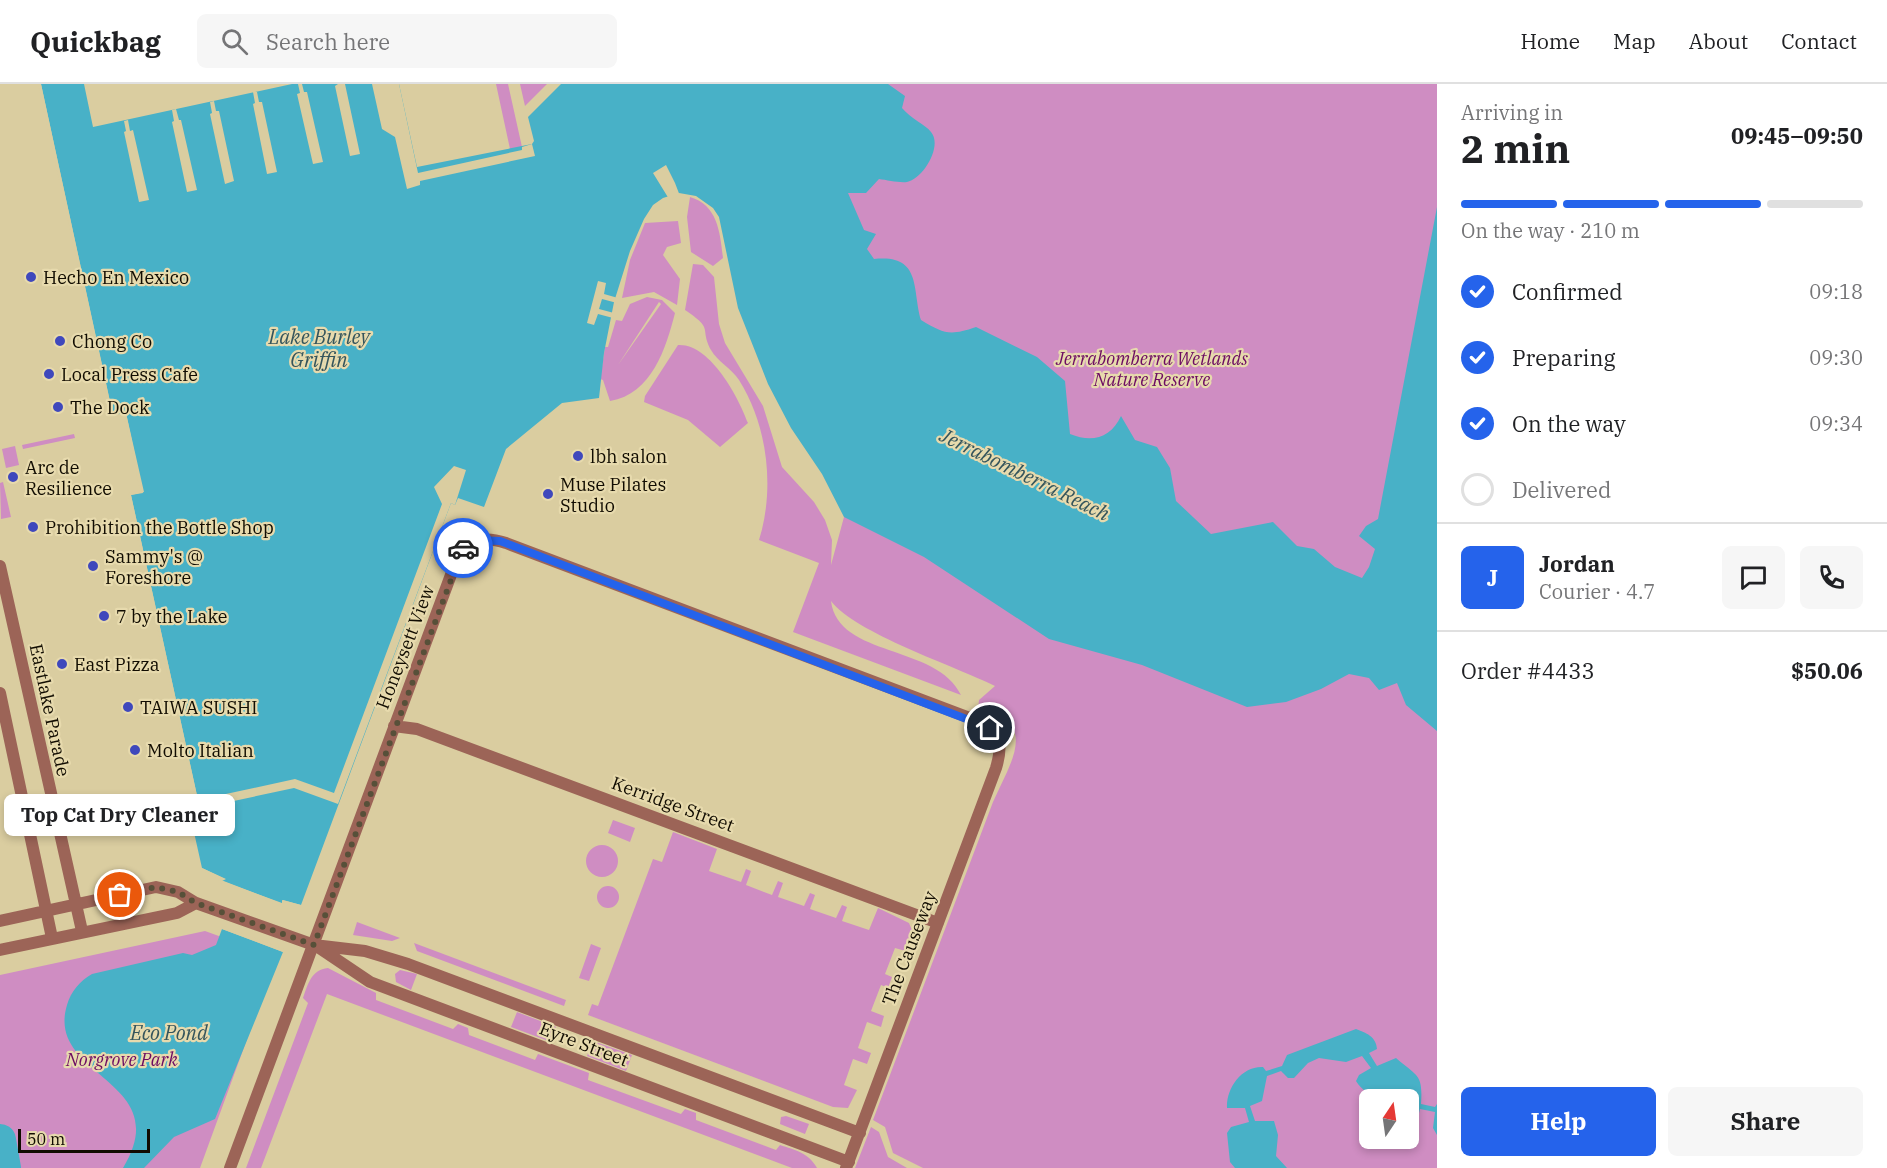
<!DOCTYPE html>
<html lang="en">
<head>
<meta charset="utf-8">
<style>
	:root { --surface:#fff; --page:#f6f6f6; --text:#202124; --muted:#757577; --line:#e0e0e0; --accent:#2563eb }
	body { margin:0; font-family:"IBM Plex Serif",serif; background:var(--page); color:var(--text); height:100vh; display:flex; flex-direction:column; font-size:22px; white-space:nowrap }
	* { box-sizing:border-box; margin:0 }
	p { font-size:20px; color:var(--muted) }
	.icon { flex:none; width:33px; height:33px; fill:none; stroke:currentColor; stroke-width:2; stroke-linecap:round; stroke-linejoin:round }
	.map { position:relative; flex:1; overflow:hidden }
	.details { display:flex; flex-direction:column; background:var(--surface); width:450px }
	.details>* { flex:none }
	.needle { width:39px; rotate:13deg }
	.fabs { position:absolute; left:1359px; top:1005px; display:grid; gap:12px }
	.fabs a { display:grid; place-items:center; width:60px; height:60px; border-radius:9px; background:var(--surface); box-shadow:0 3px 9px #0003; font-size:30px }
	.scale { position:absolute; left:18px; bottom:15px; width:132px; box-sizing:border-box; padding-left:6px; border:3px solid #110c01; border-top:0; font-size:16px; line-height:21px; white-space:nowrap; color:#110c01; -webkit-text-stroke:4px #e7daad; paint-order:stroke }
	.pin { position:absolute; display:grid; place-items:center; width:51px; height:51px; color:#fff; margin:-26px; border:3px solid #fff; border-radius:50%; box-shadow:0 2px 6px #0007 }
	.courier { position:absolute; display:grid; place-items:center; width:60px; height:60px; margin:-30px; border:4px solid #2563eb; border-radius:50%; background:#fff; color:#222; box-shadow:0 2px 8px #0007 }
	.bubble { position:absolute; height:42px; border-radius:9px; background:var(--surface); box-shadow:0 3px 9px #0003; font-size:20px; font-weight:800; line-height:42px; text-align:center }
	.summary em { font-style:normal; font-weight:800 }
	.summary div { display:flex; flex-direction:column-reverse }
	.summary { display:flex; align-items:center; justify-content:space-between; height:102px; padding:0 24px }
	h1 { font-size:39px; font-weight:800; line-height:45px }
	.bar { display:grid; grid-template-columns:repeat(4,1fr); gap:9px 6px; align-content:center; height:72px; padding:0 24px }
	.bar i { height:8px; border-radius:4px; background:var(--line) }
	.bar .selected { background:var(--accent) }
	.bar p { grid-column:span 4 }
	.line { display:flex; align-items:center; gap:15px; padding:0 24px; border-top:2px solid var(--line) }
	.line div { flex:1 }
	.round { display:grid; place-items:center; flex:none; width:63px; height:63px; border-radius:9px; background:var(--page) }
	ol { padding:0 24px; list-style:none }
	li { display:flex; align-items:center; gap:18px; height:66px }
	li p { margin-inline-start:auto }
	li .icon { padding:6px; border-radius:50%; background:var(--accent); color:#fff; stroke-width:4 }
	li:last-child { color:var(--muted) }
	li i { width:33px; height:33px; border:3px solid var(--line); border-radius:50% }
	.button { display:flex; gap:12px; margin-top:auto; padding:12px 24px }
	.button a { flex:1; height:69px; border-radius:9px; background:var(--accent); color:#fff; font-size:24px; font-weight:800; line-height:69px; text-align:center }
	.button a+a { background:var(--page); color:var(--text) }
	header { display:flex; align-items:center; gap:36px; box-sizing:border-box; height:84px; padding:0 30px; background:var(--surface); border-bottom:2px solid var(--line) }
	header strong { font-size:28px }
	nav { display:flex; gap:33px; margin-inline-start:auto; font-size:21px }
	.search { width:420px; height:54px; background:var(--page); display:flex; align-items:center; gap:15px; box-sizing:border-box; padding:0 21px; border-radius:9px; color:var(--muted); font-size:22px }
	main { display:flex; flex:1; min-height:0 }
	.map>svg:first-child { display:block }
	.green { fill:#cf8dc2; fill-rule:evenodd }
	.water { fill:#48b1c7 }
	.pier { fill:#dacda0 }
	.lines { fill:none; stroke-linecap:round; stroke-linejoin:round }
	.river { stroke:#48b1c7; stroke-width:32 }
	.minor { stroke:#9c6457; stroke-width:12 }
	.done { stroke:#575039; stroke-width:6; stroke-dasharray:0 10.8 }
	.route { stroke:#2563eb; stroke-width:8 }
	.poi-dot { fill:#3f48bc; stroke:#e7daad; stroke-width:2 }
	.labels { text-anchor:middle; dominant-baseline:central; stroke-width:4.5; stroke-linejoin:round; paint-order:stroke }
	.poi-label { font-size:18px; fill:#110c01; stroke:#e7daad; text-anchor:start }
	.park-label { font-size:18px; font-style:italic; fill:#6d0b62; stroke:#e7daad }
	.street-label { font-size:18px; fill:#110c01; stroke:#e7daad }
	.water-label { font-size:20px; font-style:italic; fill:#35555c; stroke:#e7daad }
</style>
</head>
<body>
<header>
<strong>Quickbag</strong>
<div class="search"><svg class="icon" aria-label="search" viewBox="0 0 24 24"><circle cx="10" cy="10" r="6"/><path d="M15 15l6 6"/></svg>Search here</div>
<nav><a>Home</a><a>Map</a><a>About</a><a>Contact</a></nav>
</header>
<main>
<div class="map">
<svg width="1437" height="1084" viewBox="0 0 1437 1084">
	<rect width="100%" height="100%" fill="#dacda0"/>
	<path class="green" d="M 496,0 L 508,0 L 522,63 L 510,65 Z
		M 520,0 L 547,0 L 525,22 Z
		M 667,0 L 1437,0 L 1437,1084 L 923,1084 L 893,1069 L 885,1043 L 873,1036 L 993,718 C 1009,681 1042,636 978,625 L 979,616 L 995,602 C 955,582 855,549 831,517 C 838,574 937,560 961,611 L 793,548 L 819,479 L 759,456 C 775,405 768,342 739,296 C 732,285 717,277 711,266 C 699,243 715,246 685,226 L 693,180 L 703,181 L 714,193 L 719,240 L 725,259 L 763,322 L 782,383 L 814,418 L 825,436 L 832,456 L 831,481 L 844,433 L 842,417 L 723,127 ZM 1370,1016 L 1408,1016 L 1408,1054 L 1370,1054 Z
		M 690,113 C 718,121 720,149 723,174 L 713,182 L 691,168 L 687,133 Z
		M 678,137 L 681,159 L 667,163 L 663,171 L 680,195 L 677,221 L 654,208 L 622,214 L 630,176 L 645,139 Z
		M 647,213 L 662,216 L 675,229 C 666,264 652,310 610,317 L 603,296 L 600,295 L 605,263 L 608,263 L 616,236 L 622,237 L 630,220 ZM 659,218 L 661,220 L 618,281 Z
		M 678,261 C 710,259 739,314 748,339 L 720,363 L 688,336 L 644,318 L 645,312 Z
		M 74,350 L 75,354 L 23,365 L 22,361 Z
		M 15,362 L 19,381 L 6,384 L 2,365 Z
		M 3,398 L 11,433 L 1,435 L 0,399 Z
		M 613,736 L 635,744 L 630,758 L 608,749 Z
		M 673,748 L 717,765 L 709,787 L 741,798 L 746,785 L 751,787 L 746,801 L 772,811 L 778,797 L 783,799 L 778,813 L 804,822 L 810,809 L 815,811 L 810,825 L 836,834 L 842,821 L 847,823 L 842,837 L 869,846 L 878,824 L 909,839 L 914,851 L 909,868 L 895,864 L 885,890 L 892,893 L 888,904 L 881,901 L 871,927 L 884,932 L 881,943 L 867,938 L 858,964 L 871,969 L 867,980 L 853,975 L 844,1001 L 857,1006 L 848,1024 L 833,1023 L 588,931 L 592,920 L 598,922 L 653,775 L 662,778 Z
		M586 777a16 16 0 1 1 32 0a16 16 0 1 1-32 0Z
		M597 813a11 11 0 1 1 22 0a11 11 0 1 1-22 0Z
		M 357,838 L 400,854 L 392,857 L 353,851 Z
		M 205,847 L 277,873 L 200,1084 L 0,1084 L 0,891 Z
		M 414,859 L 566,916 L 564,922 L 417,867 Z
		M 591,860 L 601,864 L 589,897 L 579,894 Z
		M 328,884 L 376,909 L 376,916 L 453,945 L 458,940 L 468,944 L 469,951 L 535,976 L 538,970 L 589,989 L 588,996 L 681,1030 L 685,1025 L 696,1029 L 696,1036 L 776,1066 L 780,1061 C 795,1066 809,1069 817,1084 L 792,1084 L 327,910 L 261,1084 L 246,1084 L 308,919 L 303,914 C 308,900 311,886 328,884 Z
		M 400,886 L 417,890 L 411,906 L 396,898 L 395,890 Z
		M 517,928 L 556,943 L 551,958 L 511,943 Z
		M 593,957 L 632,971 L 626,987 L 587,972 Z
		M 786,1032 L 809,1040 L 805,1050 L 780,1040 L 781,1033 Z
		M 871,1043 L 879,1048 L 888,1073 L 907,1084 L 855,1084 Z"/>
	<path class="water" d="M 41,0 L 84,0 L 93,43 L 292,0 L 399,0 L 417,83 L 532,60 L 534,57 L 528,33 L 561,0 L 888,0 L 905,12 L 902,24 C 910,34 926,41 931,48 C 943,62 923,95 907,98 C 899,99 887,96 879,95 L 866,109 L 848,109 L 864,146 L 876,150 L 867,165 L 874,175 C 922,170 912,205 921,236 C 944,250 950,252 976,243 L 1037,273 L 1065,297 L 1070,350 C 1092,359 1111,354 1121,332 L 1135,356 L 1157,363 L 1170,384 L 1176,417 L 1211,450 L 1273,438 L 1297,462 L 1314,465 L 1335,483 L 1362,494 L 1369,483 L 1375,465 L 1359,452 L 1366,442 L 1378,435 L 1437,123 L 1437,647 L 1406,621 L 1397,599 L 1379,606 L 1369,594 L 1349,590 L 1321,605 L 1286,618 L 1247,623 L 1142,581 L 1049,555 L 924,473 L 844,433 L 822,390 L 791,344 L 768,300 L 738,224 L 719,133 L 713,124 L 696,112 L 679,109 L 663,114 L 653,121 L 644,135 L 630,167 L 614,218 L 604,269 L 599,314 L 562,319 L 506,365 L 484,423 L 458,414 L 455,421 L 451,419 L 301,821 L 283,816 L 283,820 L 221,796 L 225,795 L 202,784 L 189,726 L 199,724 L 198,716 L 131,411 L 143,409 L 126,329 L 113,332 Z
		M 222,845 L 283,868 L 215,1035 L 174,1053 L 144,1084 L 123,1084 C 177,995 45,994 67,921 C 71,907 80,897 92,890 L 183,869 L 192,871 L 216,861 Z
		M 1356,945 C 1366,949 1376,952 1377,965 L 1369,969 L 1377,982 L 1396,974 C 1418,993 1423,990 1421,1020 L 1435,1023 L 1437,1020 L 1437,1051 L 1433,1044 L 1435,1028 L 1420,1025 L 1418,1033 L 1413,1035 L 1409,1032 L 1408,1016 C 1389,1016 1367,1015 1356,997 L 1359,991 L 1371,984 L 1362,972 L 1346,978 L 1319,974 L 1308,979 L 1294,994 L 1288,994 L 1281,987 L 1267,992 L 1262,1017 L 1250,1022 L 1255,1037 L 1274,1037 L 1278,1051 L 1276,1072 L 1287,1084 L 1235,1084 L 1230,1078 L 1227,1049 L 1231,1043 L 1249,1038 L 1245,1024 L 1227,1024 C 1226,1005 1241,982 1263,983 L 1266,987 L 1282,982 L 1287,971 Z"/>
	<path class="pier" d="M 38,0 L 41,0 L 113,331 L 126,329 L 144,408 L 131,411 L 198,716 L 295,695 L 334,709 L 442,420 L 434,403 L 454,382 L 466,386 L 455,421 L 451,419 L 338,720 L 294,704 L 187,727 L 188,723 L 196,721 L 195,716 L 128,411 L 130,408 L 140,406 L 124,333 L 114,335 L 111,332 Z
		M 298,0 L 302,0 L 304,8 L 307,8 L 323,78 L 313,80 L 297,10 L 300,9 Z
		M 338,0 L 345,0 L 360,70 L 350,72 L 335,2 Z
		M 372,0 L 399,0 L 418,89 L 522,66 L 522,63 L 532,60 L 535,72 L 420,97 L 420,101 L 407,105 L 395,53 L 382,45 Z
		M 253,8 L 257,8 L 259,18 L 262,18 L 277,88 L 267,90 L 253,20 L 255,19 Z
		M 214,17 L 216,27 L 219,27 L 234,97 L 225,100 L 210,30 L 212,29 L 210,18 Z
		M 176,25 L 179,36 L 181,36 L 197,106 L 187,108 L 172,38 L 174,37 L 172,26 Z
		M 128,36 L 130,47 L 133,46 L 149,116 L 139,118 L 124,48 L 126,47 L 124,37 Z
		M 666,81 L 675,99 L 680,112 L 669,115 L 653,89 Z
		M 598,197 L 606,199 L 604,210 L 618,214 L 617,219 L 602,215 L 599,225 L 614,229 L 613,234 L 598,230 L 594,241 L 587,239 Z
		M 202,784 L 226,795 L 222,797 L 282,819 L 282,816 L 301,821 L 300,824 L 286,820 L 282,823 L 219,799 L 218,795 L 203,787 Z
		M 223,842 L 284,865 L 283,868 L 222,845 Z"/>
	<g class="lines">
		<path class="river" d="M 0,1056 L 5,1084"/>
		<path class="minor" d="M 0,482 L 82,847
			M 0,609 L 52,854
			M 394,642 L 417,645 L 938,839
			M 0,837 L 156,803 L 178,808 L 196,819 L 314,861 L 365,867 L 408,880 L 860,1049
			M 315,861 L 370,898 L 849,1078
			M 0,866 L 177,829 L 196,819
			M 230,1084 L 458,472 C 467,453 488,453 506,459 L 970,634 C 998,646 1005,654 996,684 L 846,1084"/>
	</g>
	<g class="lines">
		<path class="done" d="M 120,811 L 156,803 L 178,808 L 196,819 L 314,861 L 463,464"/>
		<path class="route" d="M 463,464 L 476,456 L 500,457 L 990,644"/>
	</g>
	<g class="poi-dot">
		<circle cx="31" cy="193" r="6"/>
		<circle cx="60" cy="257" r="6"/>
		<circle cx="49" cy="290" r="6"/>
		<circle cx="58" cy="323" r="6"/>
		<circle cx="578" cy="372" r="6"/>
		<circle cx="13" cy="393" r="6"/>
		<circle cx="548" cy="410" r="6"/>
		<circle cx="33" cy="443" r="6"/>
		<circle cx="93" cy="482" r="6"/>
		<circle cx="104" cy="532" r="6"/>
		<circle cx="62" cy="580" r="6"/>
		<circle cx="128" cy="623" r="6"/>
		<circle cx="135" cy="666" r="6"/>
	</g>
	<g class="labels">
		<g class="poi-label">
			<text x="43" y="193">Hecho En Mexico</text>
			<text x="72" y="257">Chong Co</text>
			<text x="61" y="290">Local Press Cafe</text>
			<text x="70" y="323">The Dock</text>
			<text x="590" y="372">lbh salon</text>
			<text x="25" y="383">Arc de<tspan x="25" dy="21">Resilience</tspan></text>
			<text x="560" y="400">Muse Pilates<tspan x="560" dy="21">Studio</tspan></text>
			<text x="45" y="443">Prohibition the Bottle Shop</text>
			<text x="105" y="472">Sammy's @<tspan x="105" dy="21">Foreshore</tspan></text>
			<text x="116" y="532">7 by the Lake</text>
			<text x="74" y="580">East Pizza</text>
			<text x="140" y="623">TAIWA SUSHI</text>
			<text x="147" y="666">Molto Italian</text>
		</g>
		<g class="park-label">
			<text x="1152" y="274">Jerrabomberra Wetlands<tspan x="1152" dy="21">Nature Reserve</tspan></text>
			<text x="122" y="975">Norgrove Park</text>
		</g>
		<g class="street-label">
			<text transform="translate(405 563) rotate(-69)">Honeysett View</text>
			<text transform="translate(50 626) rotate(78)">Eastlake Parade</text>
			<text transform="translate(673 720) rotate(20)">Kerridge Street</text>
			<text transform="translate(909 864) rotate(-69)">The Causeway</text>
			<text transform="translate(584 960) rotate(21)">Eyre Street</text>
		</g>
		<g class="water-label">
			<text x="319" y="252">Lake Burley<tspan x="319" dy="23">Griffin</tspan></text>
			<text transform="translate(1025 390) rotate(26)">Jerrabomberra Reach</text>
			<text x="169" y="948">Eco Pond</text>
		</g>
	</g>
</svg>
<div class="fabs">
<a><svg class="needle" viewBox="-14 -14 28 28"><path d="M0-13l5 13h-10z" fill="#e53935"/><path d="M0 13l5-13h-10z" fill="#757577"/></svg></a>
</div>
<div class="scale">50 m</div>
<div class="pin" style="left:120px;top:811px;background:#ea580c"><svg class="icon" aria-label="bag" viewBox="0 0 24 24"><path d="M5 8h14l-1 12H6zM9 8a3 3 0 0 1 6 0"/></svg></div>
<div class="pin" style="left:990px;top:644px;background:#1f2937"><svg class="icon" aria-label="home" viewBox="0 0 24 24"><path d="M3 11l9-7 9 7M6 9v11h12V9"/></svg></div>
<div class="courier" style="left:463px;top:464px"><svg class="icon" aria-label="car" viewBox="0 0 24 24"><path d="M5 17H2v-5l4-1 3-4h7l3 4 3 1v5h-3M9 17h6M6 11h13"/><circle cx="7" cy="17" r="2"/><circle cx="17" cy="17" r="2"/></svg></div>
<div class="bubble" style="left:4px;top:710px;width:231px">Top Cat Dry Cleaner</div>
</div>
<section class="details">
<div class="summary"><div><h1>2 min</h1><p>Arriving in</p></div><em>09:45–09:50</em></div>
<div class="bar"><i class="selected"></i><i class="selected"></i><i class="selected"></i><i></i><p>On the way · 210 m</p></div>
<ol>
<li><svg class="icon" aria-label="check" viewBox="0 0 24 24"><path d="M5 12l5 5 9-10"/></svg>Confirmed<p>09:18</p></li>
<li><svg class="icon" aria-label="check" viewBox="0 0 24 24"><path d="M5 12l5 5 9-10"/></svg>Preparing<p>09:30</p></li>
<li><svg class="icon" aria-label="check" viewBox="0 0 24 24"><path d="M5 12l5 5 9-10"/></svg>On the way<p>09:34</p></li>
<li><i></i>Delivered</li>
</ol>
<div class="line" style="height:108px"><b class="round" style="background:var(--accent);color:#fff">J</b><div><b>Jordan</b><p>Courier · 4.7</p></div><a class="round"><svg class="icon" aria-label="chat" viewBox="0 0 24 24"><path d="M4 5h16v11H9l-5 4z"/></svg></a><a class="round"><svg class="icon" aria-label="phone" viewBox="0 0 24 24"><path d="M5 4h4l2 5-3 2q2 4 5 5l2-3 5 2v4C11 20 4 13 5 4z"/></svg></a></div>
<div class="line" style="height:78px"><div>Order #4433</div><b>$50.06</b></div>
<div class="button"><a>Help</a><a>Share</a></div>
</section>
</main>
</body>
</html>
